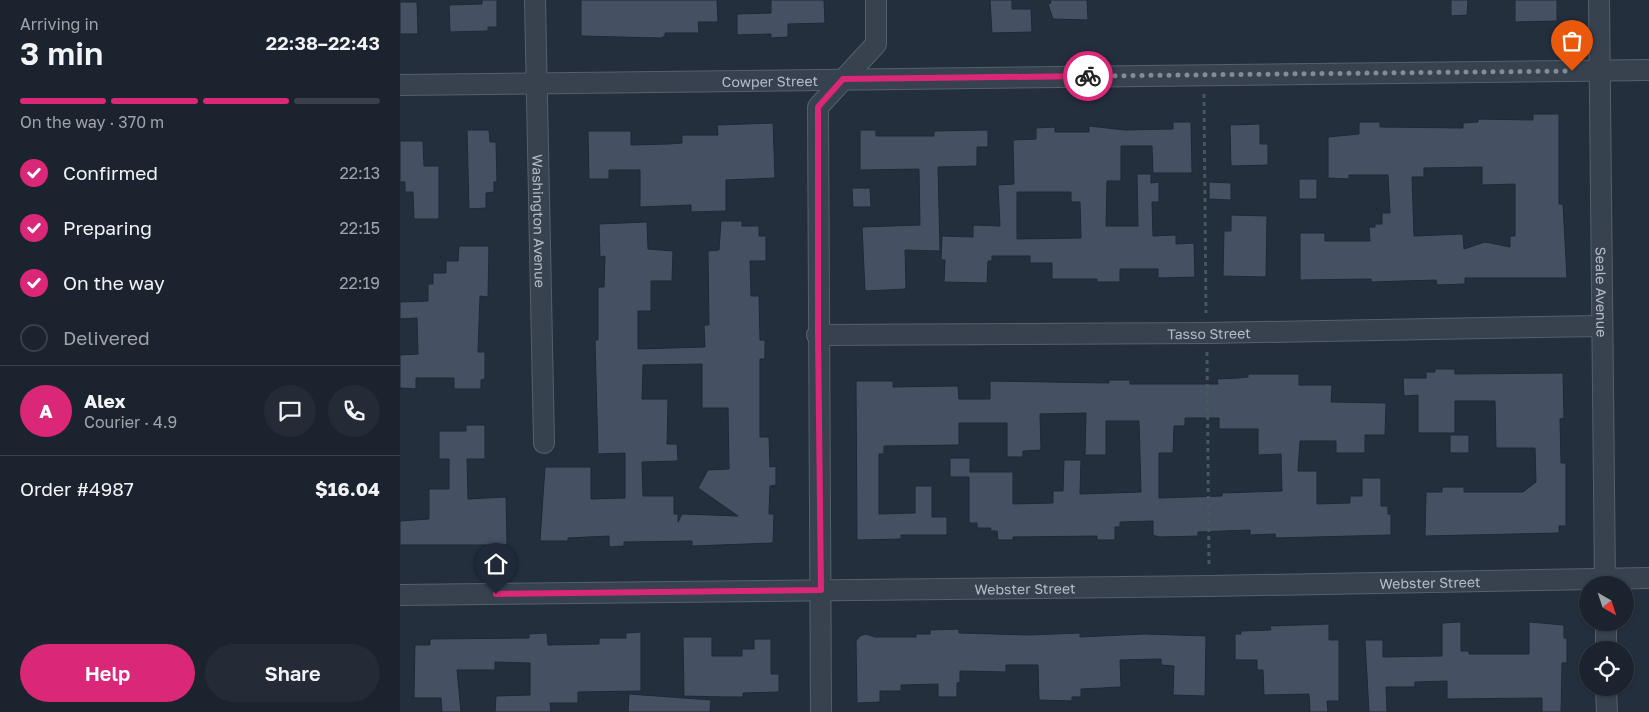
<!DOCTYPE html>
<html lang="en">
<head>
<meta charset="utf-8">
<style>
	:root { --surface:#1b232e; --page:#242b36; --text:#f1f3f6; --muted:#a0a4aa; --line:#39404a; --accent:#db2777 }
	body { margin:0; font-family:"Golos Text",sans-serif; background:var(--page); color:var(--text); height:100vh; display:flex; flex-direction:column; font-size:19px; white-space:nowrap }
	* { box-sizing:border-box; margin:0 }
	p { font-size:16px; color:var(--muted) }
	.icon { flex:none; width:28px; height:28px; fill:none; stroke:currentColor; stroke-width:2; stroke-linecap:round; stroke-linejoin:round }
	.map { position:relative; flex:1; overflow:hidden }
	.details { display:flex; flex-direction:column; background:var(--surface); width:400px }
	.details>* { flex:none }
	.needle { width:32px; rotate:141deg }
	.fabs { position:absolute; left:1179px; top:576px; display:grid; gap:10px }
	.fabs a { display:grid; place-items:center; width:55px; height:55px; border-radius:50%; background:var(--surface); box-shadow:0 1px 4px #0004,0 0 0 1px var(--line); font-size:25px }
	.pin { position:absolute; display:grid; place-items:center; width:42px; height:42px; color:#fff; margin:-51px -21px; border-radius:50% 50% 50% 0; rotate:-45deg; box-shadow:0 0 5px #0007 }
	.pin .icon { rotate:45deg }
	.courier { position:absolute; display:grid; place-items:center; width:50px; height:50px; margin:-25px; border:4px solid #db2777; border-radius:50%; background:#fff; color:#222; box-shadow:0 1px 6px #0007 }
	.summary em { font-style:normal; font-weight:600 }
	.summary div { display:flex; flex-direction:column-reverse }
	.summary { display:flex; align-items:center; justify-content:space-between; height:85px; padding:0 20px }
	h1 { font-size:32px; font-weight:600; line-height:38px }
	.bar { display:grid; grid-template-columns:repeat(4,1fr); gap:8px 5px; align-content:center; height:60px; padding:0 20px }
	.bar i { height:6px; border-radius:4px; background:var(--line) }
	.bar .current { background:var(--accent) }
	.bar p { grid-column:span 4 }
	.line { display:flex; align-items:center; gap:12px; padding:0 20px; border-top:1px solid var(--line) }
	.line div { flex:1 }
	.round { display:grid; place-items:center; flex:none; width:52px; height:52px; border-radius:26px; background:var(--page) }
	ol { padding:0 20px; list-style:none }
	li { display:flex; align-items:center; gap:15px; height:55px }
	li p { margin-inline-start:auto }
	li .icon { padding:5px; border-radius:50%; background:var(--accent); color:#fff; stroke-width:4 }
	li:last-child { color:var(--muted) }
	li i { width:28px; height:28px; border:2px solid var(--line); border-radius:50% }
	.button { display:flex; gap:10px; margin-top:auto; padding:10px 20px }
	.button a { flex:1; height:58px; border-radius:30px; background:var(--accent); color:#fff; font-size:20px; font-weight:600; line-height:58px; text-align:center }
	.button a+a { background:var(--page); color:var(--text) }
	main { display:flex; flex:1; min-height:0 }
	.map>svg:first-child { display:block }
	.building { fill:#455162; stroke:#1f2835; fill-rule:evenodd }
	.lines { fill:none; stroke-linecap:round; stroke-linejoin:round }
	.minor-casing { stroke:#565f6c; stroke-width:22 }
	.path { stroke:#44595c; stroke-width:3; stroke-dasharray:4 4; stroke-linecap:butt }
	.minor { stroke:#38414e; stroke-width:20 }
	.done { stroke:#828b98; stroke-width:5; stroke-dasharray:0 9 }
	.route { stroke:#db2777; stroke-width:6 }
	.labels { text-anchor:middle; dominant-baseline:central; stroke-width:4; stroke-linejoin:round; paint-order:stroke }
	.street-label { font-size:14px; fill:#b4bcc9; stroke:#1d2633 }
</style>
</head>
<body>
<main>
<section class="details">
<div class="summary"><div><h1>3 min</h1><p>Arriving in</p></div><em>22:38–22:43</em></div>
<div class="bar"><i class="current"></i><i class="current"></i><i class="current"></i><i></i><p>On the way · 370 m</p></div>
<ol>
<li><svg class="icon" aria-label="check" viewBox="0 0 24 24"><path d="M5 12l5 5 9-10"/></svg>Confirmed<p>22:13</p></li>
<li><svg class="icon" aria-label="check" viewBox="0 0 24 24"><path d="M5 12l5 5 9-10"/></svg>Preparing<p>22:15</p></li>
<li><svg class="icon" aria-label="check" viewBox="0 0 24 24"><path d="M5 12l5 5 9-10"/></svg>On the way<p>22:19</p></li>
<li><i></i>Delivered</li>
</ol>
<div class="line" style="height:90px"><b class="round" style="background:var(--accent);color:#fff">A</b><div><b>Alex</b><p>Courier · 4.9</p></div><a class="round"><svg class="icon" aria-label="chat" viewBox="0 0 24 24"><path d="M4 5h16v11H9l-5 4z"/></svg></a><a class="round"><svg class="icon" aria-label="phone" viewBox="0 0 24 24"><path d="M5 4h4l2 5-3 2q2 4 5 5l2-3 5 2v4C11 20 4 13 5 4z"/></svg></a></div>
<div class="line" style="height:65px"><div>Order #4987</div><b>$16.04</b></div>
<div class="button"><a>Help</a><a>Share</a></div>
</section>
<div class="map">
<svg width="1249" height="712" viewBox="0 0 1249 712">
	<rect width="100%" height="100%" fill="#242f3e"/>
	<path class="building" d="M 82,0 L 97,0 L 97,27 L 88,27 L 88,31 L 50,32 L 49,5 L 82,4 Z
		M 181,0 L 317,0 L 318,22 L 298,22 L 299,33 L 265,33 L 265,36 L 261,38 L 181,36 Z
		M 371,0 L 424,0 L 425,23 L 388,24 L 388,37 L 371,38 L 371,34 L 337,35 L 337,14 L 371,13 Z
		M 590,0 L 612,0 L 612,9 L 631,9 L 632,32 L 592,33 Z
		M 650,0 L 687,0 L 688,20 L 653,19 L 648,4 L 651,3 Z
		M 1051,0 L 1068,0 L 1067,15 L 1051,16 Z
		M 1115,0 L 1157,0 L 1157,21 L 1115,22 Z
		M 0,2 L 17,2 L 18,34 L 0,34 Z
		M 1133,114 L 1159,114 L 1159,204 L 1163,204 L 1167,278 L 1065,278 L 1065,284 L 1037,285 L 1036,280 L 971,282 L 971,279 L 900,280 L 900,233 L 925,233 L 925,241 L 970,241 L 969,227 L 975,227 L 975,224 L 982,224 L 982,213 L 990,213 L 988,175 L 949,175 L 949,179 L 928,178 L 928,137 L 959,134 L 959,122 L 980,122 L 980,127 L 1063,128 L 1063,123 L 1078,122 L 1078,119 L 1133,120 ZM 1082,167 L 1082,185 L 1115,184 L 1115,236 L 1110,236 L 1110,247 L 1085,242 L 1064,249 L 1063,234 L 1014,236 L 1012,177 L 1024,177 L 1024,168 Z
		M 773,122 L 791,122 L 792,173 L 753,173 L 752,146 L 721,146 L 721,181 L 707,181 L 706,226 L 738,226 L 737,174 L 751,174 L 751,183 L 759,182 L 759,202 L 752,202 L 753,236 L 776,235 L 776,244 L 794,243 L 795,277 L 758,278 L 758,269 L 720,269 L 720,282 L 697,282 L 697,279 L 652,279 L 652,263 L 630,263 L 630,256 L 592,256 L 592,261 L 588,261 L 587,283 L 544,282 L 545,260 L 541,260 L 542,236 L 573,237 L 573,225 L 600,226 L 598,185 L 614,184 L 613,140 L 636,139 L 636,128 L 655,127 L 655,132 L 689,132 L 689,126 L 725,130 L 773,129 ZM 617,192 L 671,192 L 671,202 L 680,202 L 681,238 L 617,239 Z
		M 373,123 L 375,178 L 326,180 L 326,211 L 291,212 L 291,205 L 240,207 L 240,170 L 209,170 L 209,179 L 189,179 L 188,131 L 231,131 L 231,145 L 269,144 L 282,143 L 282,135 L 318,135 L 317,125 Z
		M 860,124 L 860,144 L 868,144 L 868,165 L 831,166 L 830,125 Z
		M 67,130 L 89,130 L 90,142 L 96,142 L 97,182 L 94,182 L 94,192 L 86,193 L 86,208 L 69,209 Z
		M 460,130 L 476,130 L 476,136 L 534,136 L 534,131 L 588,130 L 588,147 L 577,147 L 577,166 L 538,167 L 540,251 L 505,250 L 506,289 L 465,291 L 462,227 L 520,225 L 519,169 L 460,170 Z
		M 0,141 L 23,141 L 24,166 L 39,166 L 39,219 L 14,219 L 13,192 L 5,192 L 5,182 L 0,182 Z
		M 899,179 L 917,179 L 917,199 L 899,199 Z
		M 809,182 L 831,183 L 831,200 L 809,199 Z
		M 452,188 L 470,188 L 471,207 L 453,207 Z
		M 831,215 L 867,216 L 866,277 L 823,276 L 824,231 L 831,231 Z
		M 321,221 L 342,221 L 342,226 L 359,226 L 359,236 L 366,236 L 366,261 L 350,261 L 351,296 L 359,296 L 360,340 L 365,340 L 365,359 L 360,359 L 360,437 L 369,437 L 370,467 L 376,466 L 376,485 L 370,486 L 369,514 L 374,514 L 373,543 L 292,546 L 292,541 L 224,542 L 224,546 L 209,547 L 209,536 L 168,538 L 168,541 L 140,541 L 145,467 L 191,467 L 191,499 L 225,498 L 225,453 L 198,454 L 195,340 L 198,340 L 198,287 L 204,287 L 205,256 L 200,257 L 199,224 L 247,222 L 248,249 L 273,251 L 272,281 L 251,281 L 251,311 L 238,311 L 238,349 L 305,347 L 304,325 L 309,325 L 308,251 L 319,250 ZM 302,364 L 302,408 L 328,408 L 329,469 L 308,470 L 298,488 L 338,516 L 282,514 L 278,522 L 278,514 L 274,514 L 274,496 L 243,496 L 242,462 L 278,461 L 277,444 L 267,444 L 268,399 L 242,399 L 243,365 Z
		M 59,246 L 89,246 L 88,297 L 80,296 L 78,352 L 85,352 L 85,379 L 81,380 L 81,389 L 54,389 L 54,378 L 16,378 L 16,389 L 0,388 L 0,355 L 18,354 L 17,318 L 0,319 L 0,302 L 28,301 L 28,284 L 33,284 L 33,273 L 46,273 L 46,261 L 58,261 Z
		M 1035,369 L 1055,369 L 1055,374 L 1163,373 L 1164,418 L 1160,419 L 1161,463 L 1166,463 L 1166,526 L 1159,526 L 1159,533 L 1025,536 L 1026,492 L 1042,492 L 1042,487 L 1064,487 L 1064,492 L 1123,492 L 1136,482 L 1135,448 L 1096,448 L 1095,401 L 1055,401 L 1055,433 L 1018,433 L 1018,395 L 1004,396 L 1003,378 L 1026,378 L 1026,372 L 1035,372 Z
		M 848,374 L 899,374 L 899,385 L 932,385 L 931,402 L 986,403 L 985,435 L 965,435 L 965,453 L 936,453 L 936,441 L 900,441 L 898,471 L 917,471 L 917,504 L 950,503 L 950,496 L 962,496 L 962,478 L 981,478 L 981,506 L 988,506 L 988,514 L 991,514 L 991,535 L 876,538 L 875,534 L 850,535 L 850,530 L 798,532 L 798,536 L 759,537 L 753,535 L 753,521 L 720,522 L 720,527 L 715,527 L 715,540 L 697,540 L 697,536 L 613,537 L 613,540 L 598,540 L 597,531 L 590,531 L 591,528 L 577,528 L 577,523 L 569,523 L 569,477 L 550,477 L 550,458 L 570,458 L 570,472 L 613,472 L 613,504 L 653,503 L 653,491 L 663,491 L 664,460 L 681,460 L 680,494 L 741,492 L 739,421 L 706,421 L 706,455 L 685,455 L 686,413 L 640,414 L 641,450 L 623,451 L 623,457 L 607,457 L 607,423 L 559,423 L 559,445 L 484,446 L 484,454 L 479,454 L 479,514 L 515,513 L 515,486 L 532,486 L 532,517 L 547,517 L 547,535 L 501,535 L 501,539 L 457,540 L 456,381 L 493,381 L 493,387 L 558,386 L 559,399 L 590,399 L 590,381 L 709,383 L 709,380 L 730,380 L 730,384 L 818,384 L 817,379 L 839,378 L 848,377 ZM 785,418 L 819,418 L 819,429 L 858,429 L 858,455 L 881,454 L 882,491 L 822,493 L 822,496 L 759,498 L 759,453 L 773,453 L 774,426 L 785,426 Z
		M 66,425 L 85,425 L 85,459 L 67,459 L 68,499 L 106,497 L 107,545 L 0,545 L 0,521 L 29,519 L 29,489 L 49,489 L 49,459 L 39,459 L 39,431 L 66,431 Z
		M 1050,435 L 1069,435 L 1069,453 L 1050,453 Z
		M 1061,622 L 1061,651 L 1069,651 L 1069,654 L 1129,654 L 1129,622 L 1164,625 L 1164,638 L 1167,638 L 1167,663 L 1162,663 L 1161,712 L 1142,712 L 1142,698 L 1047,699 L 1047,681 L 1015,682 L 1015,687 L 986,687 L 987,712 L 969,712 L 965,640 L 983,640 L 983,657 L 1042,656 L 1042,623 Z
		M 929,624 L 929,640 L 939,640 L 939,701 L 927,701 L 928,712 L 910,712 L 909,694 L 864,695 L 863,670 L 857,670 L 857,660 L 835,660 L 835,634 L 841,634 L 841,631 L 871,630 L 870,626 Z
		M 559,629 L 559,633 L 629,635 L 680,633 L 680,637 L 744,634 L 806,636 L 805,696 L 773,695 L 774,666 L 761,665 L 761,659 L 720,660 L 721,687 L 681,689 L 681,697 L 672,697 L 672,701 L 639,700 L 638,665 L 606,665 L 606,672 L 560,671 L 560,682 L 557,683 L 557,697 L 538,697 L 538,684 L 501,685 L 501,691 L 480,691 L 480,702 L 457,703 L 456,641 L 460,636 L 466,634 L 475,637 L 516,637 L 516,634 L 530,634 L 530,630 Z
		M 241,632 L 241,691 L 178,692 L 178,703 L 150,703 L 151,712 L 95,712 L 96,696 L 130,695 L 130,663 L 95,662 L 95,670 L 57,670 L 61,712 L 42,712 L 41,698 L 14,698 L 15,645 L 30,645 L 30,639 L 129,638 L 129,634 L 147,633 L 148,645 L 199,644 L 199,638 L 226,638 L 226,633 Z
		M 283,637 L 312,637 L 312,656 L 342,656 L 342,649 L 354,649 L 354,639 L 371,639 L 371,674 L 379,674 L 379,692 L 343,693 L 343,697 L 327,697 L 284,696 Z
		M 229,694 L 311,700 L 310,712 L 228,712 Z"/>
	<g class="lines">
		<defs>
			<g id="minor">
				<path id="s1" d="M 135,0 L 144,443"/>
				<path id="s2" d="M 1199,0 L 1205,585"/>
				<path id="s3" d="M 0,85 L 1249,70"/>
				<path id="s4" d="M 417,335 L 807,333 L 1201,326"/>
				<path id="s5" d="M 0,595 L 810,586 L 1249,578"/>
				<path d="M 1206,622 L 1206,650"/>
				<path d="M 1206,688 L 1207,712"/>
				<path d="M 421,712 L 418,107 L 476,44 L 476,0"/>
			</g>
		</defs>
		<use href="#minor" class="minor-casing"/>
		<path class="path" d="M 804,94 L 806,313
			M 807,352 L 809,568"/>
		<use href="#minor" class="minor"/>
	</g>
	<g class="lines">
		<path class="done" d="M 688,76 L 1172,71"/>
		<path class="route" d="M 96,594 L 421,590 L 418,335 L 418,107 L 443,79 L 688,76"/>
	</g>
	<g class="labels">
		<g class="street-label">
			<text stroke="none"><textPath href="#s3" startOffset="370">Cowper Street</textPath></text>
			<text stroke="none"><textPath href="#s1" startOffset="221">Washington Avenue</textPath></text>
			<text stroke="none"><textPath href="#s2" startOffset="292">Seale Avenue</textPath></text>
			<text stroke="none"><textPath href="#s4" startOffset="392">Tasso Street</textPath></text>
			<text stroke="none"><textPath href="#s5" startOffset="1030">Webster Street</textPath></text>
			<text stroke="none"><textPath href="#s5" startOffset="625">Webster Street</textPath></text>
		</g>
	</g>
</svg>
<div class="fabs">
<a><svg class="needle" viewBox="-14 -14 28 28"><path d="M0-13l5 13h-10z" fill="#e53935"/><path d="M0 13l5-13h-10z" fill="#a0a4aa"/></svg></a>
<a><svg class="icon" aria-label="locate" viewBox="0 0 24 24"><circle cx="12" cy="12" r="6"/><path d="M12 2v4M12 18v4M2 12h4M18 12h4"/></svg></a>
</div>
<div class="pin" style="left:1172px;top:71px;background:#ea580c"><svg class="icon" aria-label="bag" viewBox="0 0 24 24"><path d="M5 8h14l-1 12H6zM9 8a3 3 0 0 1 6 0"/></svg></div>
<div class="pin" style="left:96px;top:594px;background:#1f2937"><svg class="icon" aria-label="home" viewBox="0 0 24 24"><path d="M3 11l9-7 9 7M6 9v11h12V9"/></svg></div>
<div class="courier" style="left:688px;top:76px"><svg class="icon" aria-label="bike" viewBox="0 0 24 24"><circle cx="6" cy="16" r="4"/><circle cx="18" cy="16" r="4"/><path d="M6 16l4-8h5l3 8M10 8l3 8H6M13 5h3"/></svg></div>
</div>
</main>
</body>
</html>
